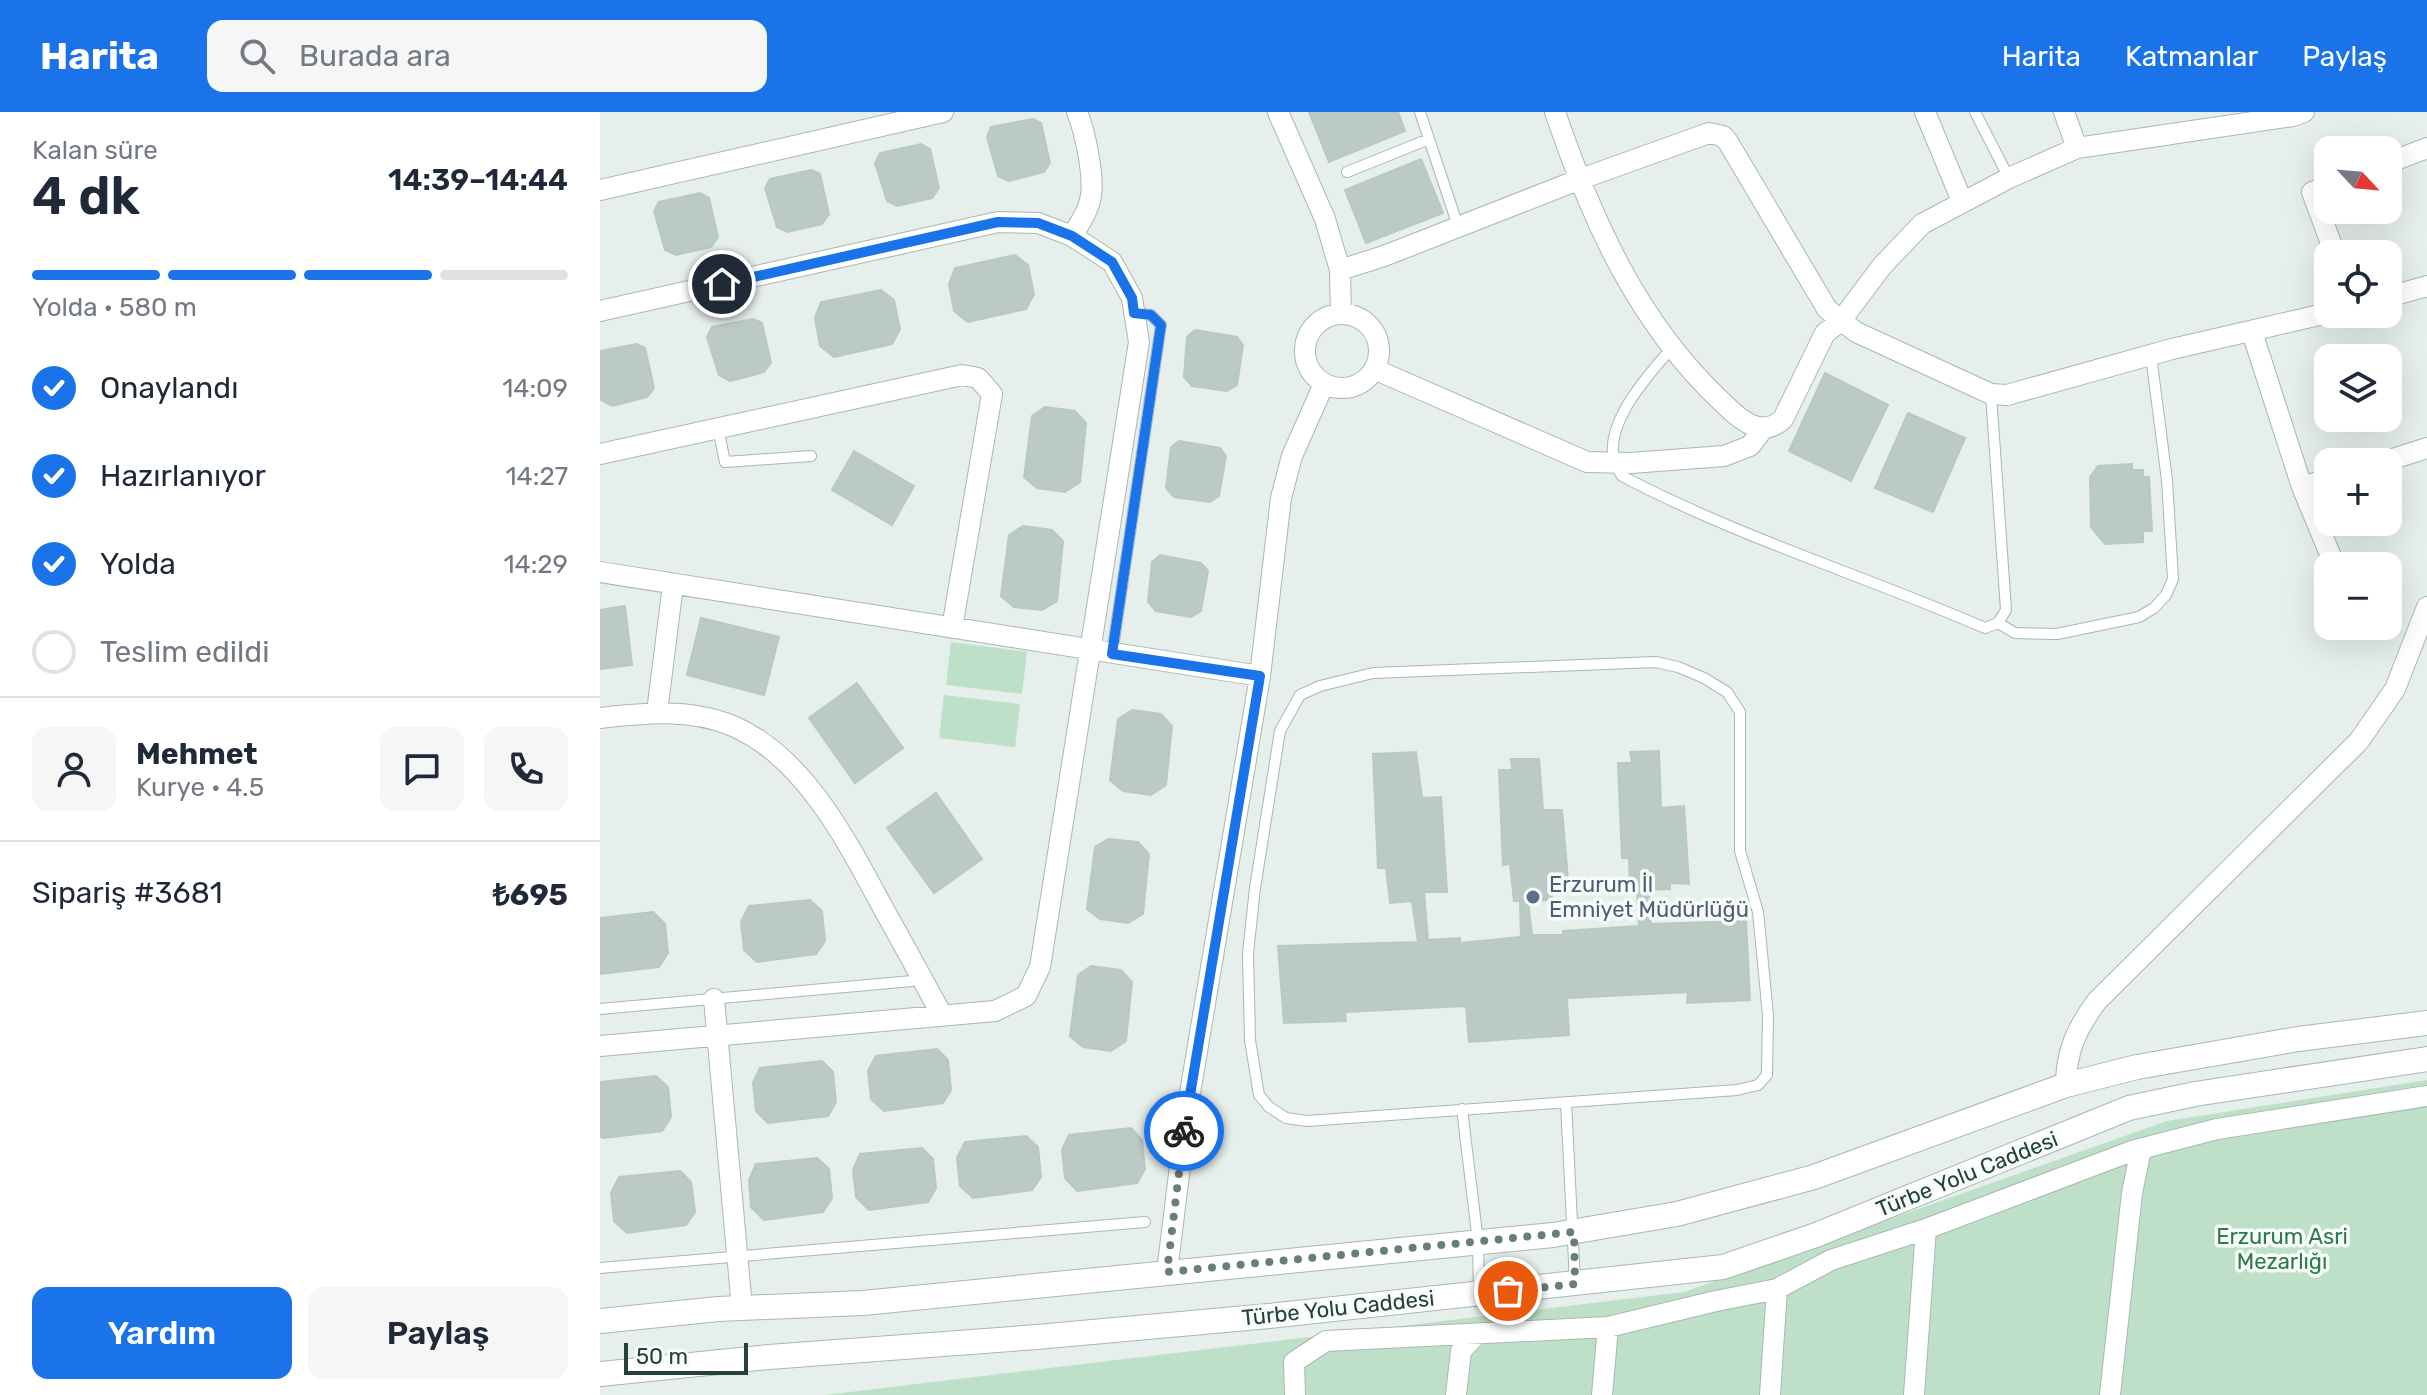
<!DOCTYPE html>
<html lang="tr">
<head>
<meta charset="utf-8">
<style>
	:root { --surface:#fff; --page:#f6f6f7; --text:#1f2937; --muted:#747a83; --line:#e0e1e3; --accent:#1a73e8 }
	body { margin:0; font-family:Rubik,sans-serif; background:var(--page); color:var(--text); height:100vh; display:flex; flex-direction:column; font-size:30px; white-space:nowrap }
	* { box-sizing:border-box; margin:0 }
	p { font-size:26px; color:var(--muted) }
	.icon { flex:none; width:44px; height:44px; fill:none; stroke:currentColor; stroke-width:2; stroke-linecap:round; stroke-linejoin:round }
	.map { position:relative; flex:1; overflow:hidden }
	.sheet { display:flex; flex-direction:column; background:var(--surface); width:600px }
	.sheet>* { flex:none }
	.needle { width:52px; rotate:116deg }
	.fabs { position:absolute; left:1714px; top:24px; display:grid; gap:16px }
	.fabs a { display:grid; place-items:center; width:88px; height:88px; border-radius:16px; background:var(--surface); box-shadow:0 8px 32px #0002; font-size:40px }
	.scale { position:absolute; left:24px; bottom:20px; width:124px; box-sizing:border-box; padding-left:8px; border:4px solid #24423a; border-top:0; font-size:22px; line-height:28px; white-space:nowrap; color:#24423a; -webkit-text-stroke:6px #f7fbf9; paint-order:stroke }
	.pin { position:absolute; display:grid; place-items:center; width:68px; height:68px; color:#fff; margin:-34px; border:4px solid #fff; border-radius:50%; box-shadow:0 2px 8px #0007 }
	.courier { position:absolute; display:grid; place-items:center; width:80px; height:80px; margin:-40px; border:6px solid #1a73e8; border-radius:50%; background:#fff; color:#222; box-shadow:0 2px 10px #0007 }
	.head em { font-style:normal; font-weight:600 }
	.head div { display:flex; flex-direction:column-reverse }
	.head { display:flex; align-items:center; justify-content:space-between; height:136px; padding:0 32px }
	h1 { font-size:52px; font-weight:600; line-height:60px }
	.bar { display:grid; grid-template-columns:repeat(4,1fr); gap:12px 8px; align-content:center; height:96px; padding:0 32px }
	.bar i { height:10px; border-radius:6px; background:var(--line) }
	.bar .current { background:var(--accent) }
	.bar p { grid-column:span 4 }
	.line { display:flex; align-items:center; gap:20px; padding:0 32px; border-top:2px solid var(--line) }
	.line div { flex:1 }
	.round { display:grid; place-items:center; flex:none; width:84px; height:84px; border-radius:16px; background:var(--page) }
	ol { padding:0 32px; list-style:none }
	li { display:flex; align-items:center; gap:24px; height:88px }
	li p { margin-inline-start:auto }
	li .icon { padding:8px; border-radius:50%; background:var(--accent); color:#fff; stroke-width:4 }
	li:last-child { color:var(--muted) }
	li i { width:44px; height:44px; border:4px solid var(--line); border-radius:50% }
	.button { display:flex; gap:16px; margin-top:auto; padding:16px 32px }
	.button a { flex:1; height:92px; border-radius:16px; background:var(--accent); color:#fff; font-size:32px; font-weight:600; line-height:92px; text-align:center }
	.button a+a { background:var(--page); color:var(--text) }
	header { display:flex; align-items:center; gap:48px; box-sizing:border-box; height:112px; padding:0 40px; background:var(--accent); color:#fff }
	header strong { font-size:38px }
	nav { display:flex; gap:44px; margin-inline-start:auto; font-size:28px }
	.search { width:560px; height:72px; background:var(--page); display:flex; align-items:center; gap:20px; box-sizing:border-box; padding:0 28px; border-radius:16px; color:var(--muted); font-size:30px }
	main { display:flex; flex:1; min-height:0 }
	.map>svg:first-child { display:block }
	.green { fill:#bfe0c8 }
	.building { fill:#bbcac4; stroke:#b8c9c2; stroke-width:2 }
	.lines { fill:none; stroke-linecap:round; stroke-linejoin:round }
	.service-casing { stroke:#a8b8b2; stroke-width:12 }
	.minor-casing { stroke:#a8b8b2; stroke-width:22 }
	.tertiary-casing { stroke:#a8b8b2; stroke-width:26 }
	.service { stroke:#fff; stroke-width:10 }
	.minor { stroke:#fff; stroke-width:20 }
	.tertiary { stroke:#fff; stroke-width:24 }
	.done { stroke:#687f78; stroke-width:8; stroke-dasharray:0 14.4 }
	.route { stroke:#1a73e8; stroke-width:10 }
	.service-dot { fill:#5c6f8a; stroke:#f7fbf9; stroke-width:3 }
	.labels { text-anchor:middle; dominant-baseline:central; stroke-width:7; stroke-linejoin:round; paint-order:stroke }
	.service-label { font-size:22px; fill:#4e5e75; stroke:#f7fbf9; text-anchor:start }
	.street-label { font-size:22px; fill:#24423a; stroke:#f7fbf9 }
	.park-label { font-size:22px; fill:#2d7a4b; stroke:#f7fbf9 }
</style>
</head>
<body>
<header>
<strong>Harita</strong>
<div class="search"><svg class="icon" aria-label="search" viewBox="0 0 24 24"><circle cx="10" cy="10" r="6"/><path d="M15 15l6 6"/></svg>Burada ara</div>
<nav><a>Harita</a><a>Katmanlar</a><a>Paylaş</a></nav>
</header>
<main>
<section class="sheet">
<div class="head"><div><h1>4 dk</h1><p>Kalan süre</p></div><em>14:39–14:44</em></div>
<div class="bar"><i class="current"></i><i class="current"></i><i class="current"></i><i></i><p>Yolda · 580 m</p></div>
<ol>
<li><svg class="icon" aria-label="check" viewBox="0 0 24 24"><path d="M5 12l5 5 9-10"/></svg>Onaylandı<p>14:09</p></li>
<li><svg class="icon" aria-label="check" viewBox="0 0 24 24"><path d="M5 12l5 5 9-10"/></svg>Hazırlanıyor<p>14:27</p></li>
<li><svg class="icon" aria-label="check" viewBox="0 0 24 24"><path d="M5 12l5 5 9-10"/></svg>Yolda<p>14:29</p></li>
<li><i></i>Teslim edildi</li>
</ol>
<div class="line" style="height:144px"><a class="round"><svg class="icon" aria-label="person" viewBox="0 0 24 24"><circle cx="12" cy="8" r="4"/><path d="M4 21q1-7 8-7t8 7"/></svg></a><div><b>Mehmet</b><p>Kurye · 4.5</p></div><a class="round"><svg class="icon" aria-label="chat" viewBox="0 0 24 24"><path d="M4 5h16v11H9l-5 4z"/></svg></a><a class="round"><svg class="icon" aria-label="phone" viewBox="0 0 24 24"><path d="M5 4h4l2 5-3 2q2 4 5 5l2-3 5 2v4C11 20 4 13 5 4z"/></svg></a></div>
<div class="line" style="height:104px"><div>Sipariş #3681</div><b>₺695</b></div>
<div class="button"><a>Yardım</a><a>Paylaş</a></div>
</section>
<div class="map">
<svg width="1827" height="1283" viewBox="0 0 1827 1283">
	<rect width="100%" height="100%" fill="#e6efeb"/>
	<path class="green" d="M 351,530 L 427,540 L 422,582 L 346,573 Z
		M 344,583 L 420,592 L 415,635 L 339,626 Z
		M 1827,968 L 1827,1283 L 225,1283 L 1084,1180 L 1567,1009 Z"/>
	<path class="building" d="M 709,0 L 798,0 L 805,19 L 729,50 Z
		M 433,7 L 441,11 L 450,51 L 444,60 L 409,69 L 398,64 L 387,25 L 391,15 Z
		M 321,32 L 330,37 L 339,76 L 332,86 L 297,94 L 287,89 L 275,51 L 280,41 Z
		M 821,47 L 843,101 L 766,131 L 745,78 Z
		M 211,58 L 220,62 L 229,102 L 222,112 L 187,120 L 177,115 L 165,76 L 170,67 Z
		M 100,81 L 109,86 L 118,125 L 111,135 L 76,143 L 65,138 L 54,99 L 59,90 Z
		M 415,143 L 428,153 L 434,182 L 426,197 L 368,210 L 354,199 L 349,172 L 355,156 Z
		M 281,178 L 294,188 L 300,217 L 292,232 L 234,245 L 220,234 L 215,206 L 221,190 Z
		M 153,207 L 162,211 L 171,251 L 164,260 L 150,264 L 130,269 L 119,263 L 107,225 L 112,215 Z
		M 595,218 L 637,225 L 643,233 L 637,273 L 627,279 L 592,274 L 584,265 L 587,225 Z
		M 36,232 L 45,236 L 54,276 L 47,285 L 12,294 L 1,288 L 0,239 Z
		M 1225,261 L 1288,293 L 1251,369 L 1189,339 Z
		M 445,295 L 475,299 L 486,311 L 480,370 L 465,380 L 437,376 L 424,365 L 432,304 Z
		M 1308,301 L 1365,326 L 1333,400 L 1275,376 Z
		M 579,329 L 620,336 L 626,344 L 619,384 L 610,390 L 574,385 L 566,376 L 571,335 Z
		M 254,339 L 314,374 L 292,413 L 232,378 Z
		M 1532,352 L 1532,358 L 1543,358 L 1543,365 L 1549,365 L 1552,419 L 1543,419 L 1543,430 L 1505,432 L 1491,415 L 1490,365 L 1498,354 Z
		M 423,414 L 452,418 L 463,429 L 457,489 L 442,498 L 414,495 L 401,484 L 409,423 Z
		M 560,443 L 601,451 L 608,459 L 601,499 L 591,505 L 556,499 L 548,490 L 552,450 Z
		M 25,494 L 32,553 L 0,557 L 0,498 Z
		M 101,506 L 179,525 L 164,583 L 87,563 Z
		M 257,571 L 303,636 L 255,671 L 209,606 Z
		M 532,598 L 561,602 L 572,614 L 566,673 L 551,683 L 523,679 L 510,668 L 518,607 Z
		M 1059,639 L 1061,696 L 1084,694 L 1089,772 L 1070,771 L 1070,777 L 1048,778 L 1051,812 L 1146,809 L 1150,888 L 1087,891 L 1088,880 L 967,886 L 969,923 L 869,930 L 866,894 L 745,900 L 746,909 L 684,911 L 678,834 L 818,830 L 812,789 L 790,791 L 786,756 L 778,756 L 773,642 L 816,640 L 822,686 L 841,685 L 847,780 L 824,780 L 828,828 L 860,826 L 860,831 L 921,825 L 920,789 L 914,789 L 910,752 L 903,753 L 899,658 L 912,658 L 911,647 L 939,647 L 943,698 L 962,698 L 969,779 L 952,781 L 952,788 L 928,789 L 932,823 L 963,823 L 963,819 L 1039,814 L 1037,781 L 1030,781 L 1029,746 L 1022,746 L 1018,651 L 1032,651 L 1030,640 Z
		M 336,681 L 382,747 L 334,781 L 287,716 Z
		M 508,727 L 538,730 L 549,742 L 543,802 L 528,811 L 500,807 L 487,797 L 495,735 Z
		M 210,788 L 222,799 L 225,829 L 216,842 L 157,850 L 144,838 L 141,810 L 149,794 Z
		M 53,800 L 65,812 L 68,841 L 59,855 L 0,862 L 0,806 Z
		M 491,854 L 521,858 L 532,870 L 526,929 L 511,939 L 483,935 L 470,924 L 478,863 Z
		M 337,937 L 348,948 L 351,978 L 343,991 L 284,999 L 271,987 L 268,959 L 276,944 Z
		M 222,949 L 233,960 L 236,990 L 228,1004 L 168,1011 L 156,999 L 153,971 L 160,956 Z
		M 56,964 L 68,975 L 71,1005 L 62,1019 L 3,1026 L 0,1024 L 0,970 Z
		M 531,1016 L 542,1028 L 545,1057 L 537,1071 L 477,1079 L 465,1066 L 462,1038 L 469,1023 Z
		M 426,1024 L 438,1035 L 441,1065 L 432,1078 L 373,1086 L 360,1074 L 357,1046 L 365,1030 Z
		M 322,1036 L 333,1047 L 336,1076 L 328,1090 L 269,1098 L 256,1085 L 253,1058 L 260,1042 Z
		M 217,1046 L 229,1057 L 232,1086 L 223,1100 L 164,1108 L 151,1095 L 149,1068 L 156,1052 Z
		M 80,1059 L 91,1070 L 95,1100 L 86,1113 L 27,1121 L 14,1109 L 11,1081 L 19,1065 Z"/>
	<g class="lines">
		<defs>
			<path id="service" d="M 820,0 L 858,114
				M 1375,0 L 1409,66
				M 747,60 L 829,27
				M 1071,237 C 1046,265 991,325 1022,364 C 1138,425 1265,464 1385,516 L 1398,511 L 1406,498 L 1391,282
				M 118,316 L 125,350 L 211,344
				M 1398,511 L 1415,521 L 1457,522 L 1539,505 L 1554,496 L 1566,483 L 1573,467 L 1567,368 L 1551,244
				M 512,542 L 561,213 L 551,203 L 534,201
				M 1056,550 L 1078,555 L 1104,566 L 1127,580 L 1140,600 L 1140,739 L 1158,800 L 1168,903 L 1167,963 L 1158,973 L 1137,978 L 707,1009 L 686,1006 L 669,995 L 659,983 L 650,928 L 648,841 L 655,776 L 680,619 L 700,583 L 720,574 L 773,561 Z
				M 0,897 L 323,868
				M 966,990 L 975,1170
				M 862,997 L 878,1130 L 879,1182
				M 0,1156 L 545,1110"/>
			<path id="minor" d="M 678,0 L 725,107 L 740,158 L 741,202
				M 955,0 C 992,108 1037,210 1121,289 C 1138,306 1161,328 1183,307 L 1225,221 L 1240,210 L 1282,154 L 1322,112 L 1409,66 L 1477,36 L 1693,4 L 1704,0
				M 1325,0 L 1362,89
				M 1464,0 L 1477,36
				M 1788,51 L 1827,36
				M 1728,74 L 1712,80 L 1735,142
				M 0,78 L 343,0
				M 472,124 C 480,111 489,98 491,83 C 494,63 485,19 477,0
				M 740,158 L 784,144 L 978,68 L 1109,21 L 1123,24 L 1128,30 L 1227,197 L 1256,220 L 1391,282 L 1407,283 L 1572,237 L 1728,201
				M 1788,185 L 1827,174
				M 0,199 L 398,110 L 438,111 L 472,124 L 512,150 L 532,186 L 539,230 L 440,855 L 426,884 L 395,899 L 0,934
				M705 239a37 37 0 1 1 74 0a37 37 0 1 1-74 0Z
				M 1652,220 L 1702,375 L 1735,454
				M 774,257 L 987,350 L 1031,351 L 1124,344 L 1150,334 L 1163,317
				M 0,342 L 362,263 L 378,266 L 392,282 L 352,516
				M 1783,350 L 1827,336
				M 1702,375 L 1728,367
				M 0,460 L 660,564
				M 57,600 L 73,473
				M 0,606 C 45,601 90,596 133,614 C 205,645 248,731 283,796 C 303,831 322,867 342,903
				M 114,887 L 142,1196
				M 1466,973 C 1466,939 1477,916 1497,889 L 1759,629 L 1795,577 L 1827,495
				M 567,1160 L 586,1005 L 660,564 L 681,386 L 692,344 L 724,272
				M 695,1283 L 694,1250 L 726,1229 L 1008,1215 L 1116,1189 L 1177,1177 L 1231,1148 L 1326,1117 L 1532,1039 L 1617,1017 L 1827,984
				M 856,1283 L 861,1239 L 875,1224
				M 1002,1283 L 1008,1215
				M 1170,1283 L 1177,1177
				M 1314,1283 L 1326,1117
				M 1510,1283 L 1532,1081 L 1541,1037"/>
			<path id="tertiary" d="M 0,1209 L 118,1197 L 263,1191 L 953,1123 L 1077,1102 L 1214,1065 L 1466,973 L 1537,955 L 1698,927 L 1827,911
				M 0,1262 L 169,1245 L 437,1225 L 669,1204 L 1123,1155 L 1216,1123 L 1529,996 L 1595,982 L 1827,947"/>
		</defs>
		<use href="#service" class="service-casing"/>
		<use href="#minor" class="minor-casing"/>
		<use href="#tertiary" class="tertiary-casing"/>
		<use href="#service" class="service"/>
		<use href="#minor" class="minor"/>
		<use href="#tertiary" class="tertiary"/>
	</g>
	<g class="lines">
		<path class="done" d="M 584,1019 L 567,1160 L 974,1120 L 975,1172 L 908,1179"/>
		<path class="route" d="M 122,172 L 398,110 L 438,111 L 472,124 L 512,150 L 532,186 L 534,201 L 551,203 L 561,213 L 512,542 L 660,564 L 584,1019"/>
	</g>
	<circle class="service-dot" cx="933" cy="785" r="8"/>
	<g class="labels">
		<g class="service-label">
			<text x="949" y="772">Erzurum İl<tspan x="949" dy="25">Emniyet Müdürlüğü</tspan></text>
		</g>
		<g class="street-label">
			<text transform="translate(1367 1062) rotate(-22)">Türbe Yolu Caddesi</text>
			<text transform="translate(738 1196) rotate(-6)">Türbe Yolu Caddesi</text>
		</g>
		<g class="park-label">
			<text x="1682" y="1124">Erzurum Asri<tspan x="1682" dy="25">Mezarlığı</tspan></text>
		</g>
	</g>
</svg>
<div class="fabs">
<a><svg class="needle" viewBox="-14 -14 28 28"><path d="M0-13l5 13h-10z" fill="#e53935"/><path d="M0 13l5-13h-10z" fill="#747a83"/></svg></a>
<a><svg class="icon" aria-label="locate" viewBox="0 0 24 24"><circle cx="12" cy="12" r="6"/><path d="M12 2v4M12 18v4M2 12h4M18 12h4"/></svg></a>
<a><svg class="icon" aria-label="layers" viewBox="0 0 24 24"><path d="M12 4l9 5-9 5-9-5zM3 14l9 5 9-5"/></svg></a>
<a>+</a>
<a>−</a>
</div>
<div class="scale">50 m</div>
<div class="pin" style="left:908px;top:1179px;background:#ea580c"><svg class="icon" aria-label="bag" viewBox="0 0 24 24"><path d="M5 8h14l-1 12H6zM9 8a3 3 0 0 1 6 0"/></svg></div>
<div class="pin" style="left:122px;top:172px;background:#1f2937"><svg class="icon" aria-label="home" viewBox="0 0 24 24"><path d="M3 11l9-7 9 7M6 9v11h12V9"/></svg></div>
<div class="courier" style="left:584px;top:1019px"><svg class="icon" aria-label="bike" viewBox="0 0 24 24"><circle cx="6" cy="16" r="4"/><circle cx="18" cy="16" r="4"/><path d="M6 16l4-8h5l3 8M10 8l3 8H6M13 5h3"/></svg></div>
</div>
</main>
</body>
</html>
